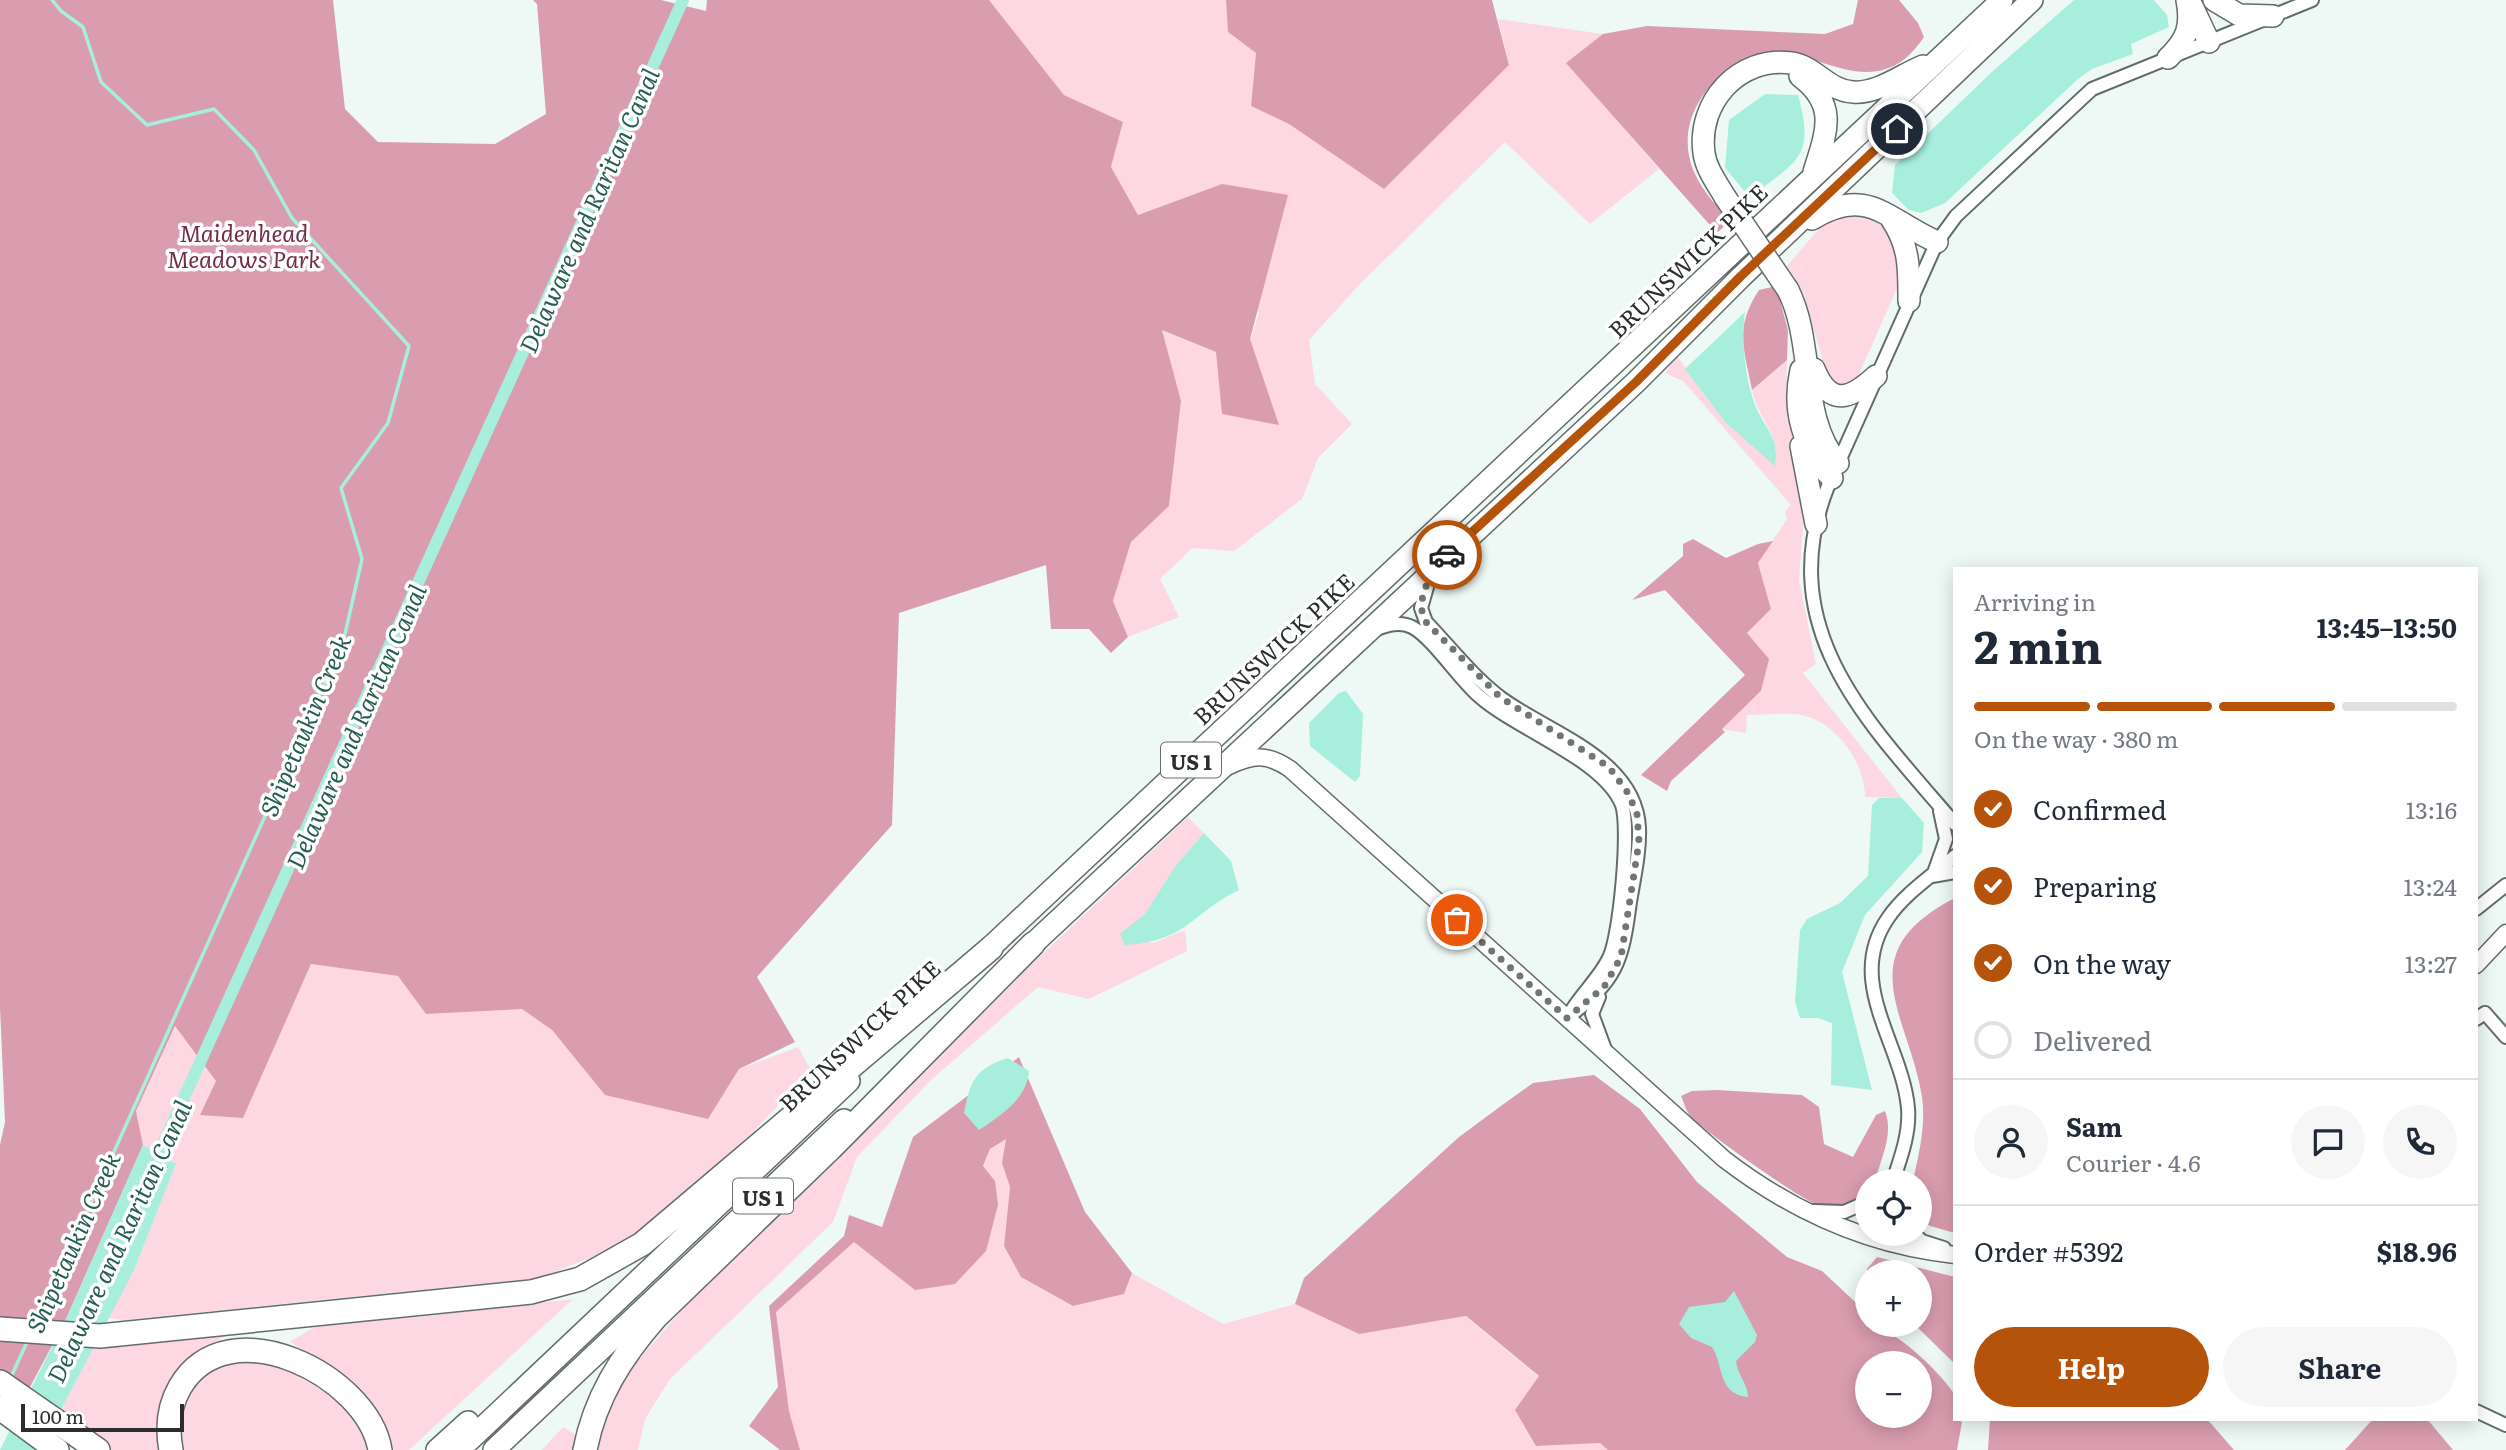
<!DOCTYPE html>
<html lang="en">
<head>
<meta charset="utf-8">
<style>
	:root { --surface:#fff; --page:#f6f6f7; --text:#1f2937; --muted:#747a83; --line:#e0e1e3; --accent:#b45309 }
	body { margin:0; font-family:Literata,serif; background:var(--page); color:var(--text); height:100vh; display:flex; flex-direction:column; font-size:26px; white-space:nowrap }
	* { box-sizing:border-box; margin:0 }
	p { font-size:23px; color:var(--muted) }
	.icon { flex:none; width:38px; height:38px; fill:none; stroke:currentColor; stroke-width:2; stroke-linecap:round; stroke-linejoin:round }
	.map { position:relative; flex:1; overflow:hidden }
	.panel { position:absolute; left:1953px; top:567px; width:525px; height:854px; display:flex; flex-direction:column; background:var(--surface); border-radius:0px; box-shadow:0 4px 18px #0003 }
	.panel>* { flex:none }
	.fabs { position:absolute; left:1855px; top:1169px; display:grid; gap:14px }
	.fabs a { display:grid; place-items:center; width:77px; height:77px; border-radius:50%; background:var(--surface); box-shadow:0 4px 18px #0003; font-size:35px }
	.scale { position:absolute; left:21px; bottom:18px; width:163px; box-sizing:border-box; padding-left:7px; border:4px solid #2a2f2e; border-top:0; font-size:19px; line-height:24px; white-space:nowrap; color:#2a2f2e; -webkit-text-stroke:5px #fff; paint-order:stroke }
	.pin { position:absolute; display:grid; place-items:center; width:60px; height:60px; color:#fff; margin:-30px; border:4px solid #fff; border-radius:50%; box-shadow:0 2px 7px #0007 }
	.courier { position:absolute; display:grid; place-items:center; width:70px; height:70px; margin:-35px; border:5px solid #b45309; border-radius:50%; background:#fff; color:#222; box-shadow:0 2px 9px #0007 }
	.head em { font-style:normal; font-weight:700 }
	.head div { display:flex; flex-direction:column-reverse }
	.head { display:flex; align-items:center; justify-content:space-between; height:119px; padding:0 21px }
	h1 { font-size:46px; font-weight:700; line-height:52px }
	.bar { display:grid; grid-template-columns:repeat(4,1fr); gap:10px 7px; align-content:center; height:84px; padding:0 21px }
	.bar i { height:9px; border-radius:5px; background:var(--line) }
	.bar .on { background:var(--accent) }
	.bar p { grid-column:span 4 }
	.line { display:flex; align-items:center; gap:18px; padding:0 21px; border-top:2px solid var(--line) }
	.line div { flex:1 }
	.round { display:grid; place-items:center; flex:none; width:74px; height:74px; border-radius:37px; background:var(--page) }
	ol { padding:0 21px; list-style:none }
	li { display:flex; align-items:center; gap:21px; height:77px }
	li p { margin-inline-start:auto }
	li .icon { padding:7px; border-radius:50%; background:var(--accent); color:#fff; stroke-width:4 }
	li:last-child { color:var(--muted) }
	li i { width:38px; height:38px; border:4px solid var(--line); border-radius:50% }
	.primary-button { display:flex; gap:14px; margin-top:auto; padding:14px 21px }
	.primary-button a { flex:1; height:80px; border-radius:42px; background:var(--accent); color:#fff; font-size:28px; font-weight:700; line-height:80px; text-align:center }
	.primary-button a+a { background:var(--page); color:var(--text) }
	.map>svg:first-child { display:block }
	.green { fill:#fdd7e2 }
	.forest { fill:#d99daf; fill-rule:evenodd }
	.water { fill:#a7eedd }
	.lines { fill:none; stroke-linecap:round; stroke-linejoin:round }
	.stream { stroke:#a7eedd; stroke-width:3.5 }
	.canal { stroke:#a7eedd; stroke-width:12 }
	.minor-casing { stroke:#636c6a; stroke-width:16 }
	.tertiary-casing { stroke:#636c6a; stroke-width:19 }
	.trunk-casing { stroke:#636c6a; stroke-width:24 }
	.motorway-casing { stroke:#636c6a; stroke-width:26 }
	.minor { stroke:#fff; stroke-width:12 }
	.tertiary { stroke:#fff; stroke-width:16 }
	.trunk { stroke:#fff; stroke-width:21 }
	.motorway { stroke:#fff; stroke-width:23 }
	.trunk-bridge-casing { stroke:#636c6a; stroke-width:24; stroke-linecap:butt }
	.trunk-bridge { stroke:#fff; stroke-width:21 }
	.done { stroke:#6f7674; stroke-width:7; stroke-dasharray:0 12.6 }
	.route { stroke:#b45309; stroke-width:9 }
	.labels { text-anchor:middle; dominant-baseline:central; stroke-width:7; stroke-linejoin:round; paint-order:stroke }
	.shield { fill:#fff; stroke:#6a6d6d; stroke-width:2 }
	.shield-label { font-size:21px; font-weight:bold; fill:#2a2f2e }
	.park-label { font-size:23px; font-style:italic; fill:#742c47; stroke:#fff }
	.street-label { font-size:23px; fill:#2a2f2e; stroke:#fff }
	.water-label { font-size:24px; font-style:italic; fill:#245d51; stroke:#fff }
</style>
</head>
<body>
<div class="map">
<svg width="2506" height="1450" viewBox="0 0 2506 1450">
	<rect width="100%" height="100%" fill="#eef9f6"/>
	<path class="green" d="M 989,0 L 1226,0 L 1228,32 L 1256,53 L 1251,106 L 1289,124 L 1384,189 L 1509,65 L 1498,19 L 1603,34 L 1567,63 L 1659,169 L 1590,224 L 1505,142 L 1359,285 L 1309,340 L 1315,384 L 1352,424 L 1318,458 L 1302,499 L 1234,551 L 1192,548 L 1160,579 L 1179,617 L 1128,637 L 1113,601 L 1131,542 L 1169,506 L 1181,402 L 1162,330 L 1216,352 L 1250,340 L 1259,314 L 1222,184 L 1138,215 L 1111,167 L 1123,122 L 1064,95 Z
		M 1873,211 L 1900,237 L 1902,277 L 1856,381 L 1843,386 L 1831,381 L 1826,372 L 1804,294 L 1787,266 L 1831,215 Z
		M 1677,356 L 1726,423 L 1775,465 C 1782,435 1758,420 1752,390 L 1787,360 L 1786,385 L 1793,446 L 1805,503 L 1799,580 L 1816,664 L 1803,673 L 1902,798 L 1865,797 C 1865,763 1837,723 1802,715 C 1785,712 1764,715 1747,715 L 1746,733 L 1721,729 L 1762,691 L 1747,633 L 1771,609 L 1758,563 L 1787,519 L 1785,511 L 1791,505 L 1683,381 L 1665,373 Z
		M 1188,817 L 1204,833 L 1176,865 L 1145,915 L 1120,935 L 1153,943 L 1185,930 L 1187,951 L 1089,999 L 1038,987 L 931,1080 L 857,1157 L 833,1222 L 670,1379 L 645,1419 L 638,1450 L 542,1450 L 563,1427 L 593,1446 L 627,1373 L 713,1274 L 874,1113 Z
		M 311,964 L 398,976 L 426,1014 L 522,1009 L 552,1030 L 605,1095 L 708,1119 L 739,1069 L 798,1047 L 811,1070 L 754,1131 L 650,1226 L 592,1257 L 539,1278 L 124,1320 L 108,1318 L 134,1270 L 176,1164 L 143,1145 L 136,1111 L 176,1025 L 243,1118 Z
		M 1007,1138 L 1003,1163 L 1010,1187 L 1004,1246 L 1021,1277 L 1073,1306 L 1124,1294 L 1132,1273 L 1223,1324 L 1295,1304 L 1359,1334 L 1465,1316 L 1539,1377 L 1536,1446 L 1600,1443 L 1608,1450 L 800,1450 L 789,1411 L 776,1312 L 854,1242 L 915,1289 L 995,1181 L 983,1167 L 990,1149 Z
		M 573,1299 L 409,1450 L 394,1450 C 364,1390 346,1377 290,1342 L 323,1322 L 419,1317 Z
		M 231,1332 C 178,1367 151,1380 161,1450 L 107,1450 L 59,1414 L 92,1350 L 112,1343 Z
		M 277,1361 C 313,1381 367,1403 367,1450 L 177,1450 L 182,1400 L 209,1364 Z"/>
	<path class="forest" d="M 0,0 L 333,0 L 345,109 L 378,142 L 495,144 L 546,114 L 537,4 L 533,0 L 661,0 L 706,11 L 707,0 L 989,0 L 1064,95 L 1123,122 L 1111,167 L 1138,215 L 1222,184 L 1288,195 L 1250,339 L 1279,425 L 1222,414 L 1216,352 L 1162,330 L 1181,401 L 1169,506 L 1131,542 L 1113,601 L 1128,637 L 1111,653 L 1089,629 L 1051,629 L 1046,565 L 899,613 L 892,825 L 757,977 L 795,1042 L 739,1069 L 708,1119 L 605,1095 L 552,1030 L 522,1009 L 426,1014 L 398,976 L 311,964 L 243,1118 L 200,1115 L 216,1081 L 175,1026 L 136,1111 L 143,1145 L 66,1319 L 28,1391 L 0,1372 L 0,1145 L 5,1122 L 0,1007 Z
		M 1226,0 L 1492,0 L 1509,65 L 1384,189 L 1289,124 L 1251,106 L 1256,53 L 1228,32 Z
		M 1858,0 L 1899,0 L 1918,23 L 1924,37 C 1912,54 1900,67 1878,71 C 1843,77 1812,53 1778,54 C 1721,56 1668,116 1695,174 C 1703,192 1717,206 1730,221 L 1717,233 L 1566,63 L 1603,34 L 1647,26 L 1825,34 L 1853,24 Z
		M 1776,286 L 1788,330 L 1787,360 L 1752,390 C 1744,348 1734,328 1759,290 Z
		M 1693,539 L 1726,558 L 1758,544 L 1773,541 L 1758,563 L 1771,609 L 1747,633 L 1769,659 L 1761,691 L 1722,729 L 1725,732 L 1671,781 L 1667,791 L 1641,775 L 1745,675 L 1665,590 L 1632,600 L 1683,556 L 1683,544 Z
		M 1955,898 L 1955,1233 L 1930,1226 L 1920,1219 L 1920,1181 L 1913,1181 C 1919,1153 1926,1126 1922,1097 C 1909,1015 1847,953 1955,898 Z
		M 1019,1057 L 1085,1212 L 1132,1273 L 1124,1294 L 1073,1306 L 1021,1277 L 1004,1246 L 1010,1187 L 1002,1163 L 1006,1139 L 990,1149 L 983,1166 L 995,1181 L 998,1205 L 986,1251 L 955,1284 L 915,1290 L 854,1242 L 776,1312 L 789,1411 L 800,1450 L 780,1450 L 749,1426 L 778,1387 L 769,1306 L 844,1236 L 849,1215 L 882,1227 L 913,1137 Z
		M 1594,1075 L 1640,1109 L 1697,1182 L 1787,1257 L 1822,1271 L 1867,1313 L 1867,1325 C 1892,1325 1941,1373 1955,1395 L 1955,1419 L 1962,1422 L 1957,1450 L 1608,1450 L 1600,1443 L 1536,1446 L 1515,1410 L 1539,1376 L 1466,1316 L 1359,1334 L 1295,1304 L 1304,1278 L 1459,1137 L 1505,1103 L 1533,1083 ZM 1867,1363 L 1920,1363 L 1920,1416 L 1867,1416 Z
		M 1717,1090 L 1802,1095 L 1819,1107 L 1824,1144 L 1853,1157 L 1876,1115 L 1885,1111 C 1894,1134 1881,1158 1875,1181 L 1867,1181 L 1867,1196 C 1853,1208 1833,1209 1816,1204 C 1800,1199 1701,1129 1690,1116 C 1686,1111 1684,1102 1681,1096 L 1692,1091 Z
		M 1877,1257 L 1955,1277 L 1955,1364 L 1915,1325 L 1920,1325 L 1920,1272 L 1867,1272 L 1867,1277 L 1867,1269 Z
		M 1990,1419 L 2207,1419 L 2234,1450 L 1988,1450 Z
		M 2373,1419 L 2427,1419 L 2453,1450 L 2345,1450 Z"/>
	<path class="water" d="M 2074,0 L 2154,0 L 2167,15 L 2169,27 L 2131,44 L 2133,54 L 2092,69 L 2078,79 L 1945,203 L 1921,213 L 1909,210 L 1892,193 L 1895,165 L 1994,70 Z
		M 1765,94 L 1798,95 C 1816,160 1796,160 1750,198 L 1725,168 L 1729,120 Z
		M 1745,312 C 1741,340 1745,378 1755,405 C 1765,430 1780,436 1775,466 L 1726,423 L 1685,369 Z
		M 1346,691 L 1363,714 L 1360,776 L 1355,782 L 1310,746 L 1309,723 L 1339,693 Z
		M 1879,798 L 1902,798 L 1924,823 L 1922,852 L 1865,915 L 1842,972 L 1872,1090 L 1831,1085 L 1832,1023 L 1818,1018 L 1800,1018 L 1795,1002 L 1800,930 L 1807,919 L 1840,903 L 1868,876 L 1872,805 Z
		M 1204,833 L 1231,861 L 1239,890 C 1190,914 1188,941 1125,945 L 1120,934 L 1145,914 L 1176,865 Z
		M 1008,1058 L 1029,1071 C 1027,1099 1001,1115 979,1130 L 964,1113 C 970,1082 975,1068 1008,1058 Z
		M 143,1145 L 176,1164 L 134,1270 L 40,1450 L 0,1450 L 66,1319 Z
		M 1734,1291 L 1757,1335 L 1755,1342 L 1736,1361 C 1737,1374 1748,1384 1748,1397 C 1717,1394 1724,1365 1712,1347 L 1691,1338 L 1679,1324 L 1689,1307 L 1725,1302 Z"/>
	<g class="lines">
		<path class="stream" d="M 36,1325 L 343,643 L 362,559 L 341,488 L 388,423 L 409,346 L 292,218 L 254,150 L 214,109 L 147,125 L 101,82 L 83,27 L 61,11 L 52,0
			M 10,1379 L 29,1338"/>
		<path class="canal" d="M 152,1168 L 683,0"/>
		<defs>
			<path id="minor" d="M 1429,580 L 1421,608 L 1426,622 C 1450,647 1473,677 1501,698 C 1548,733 1636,758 1639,828 C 1640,852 1634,878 1630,902 C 1622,963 1617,980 1567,1018
				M 1376,629 C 1387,625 1400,621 1412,627 C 1433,638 1459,679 1479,696 C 1517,730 1604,759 1622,805 C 1630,827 1620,937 1609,958 C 1600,977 1583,992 1572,1010
				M 1955,824 C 1869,723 1771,630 1828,486 L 1937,242 L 1956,216 L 2092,89 L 2312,0
				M 1935,870 L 1946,839 L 1940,811
				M 1932,876 L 1955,872
				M 2476,909 L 2506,885
				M 1599,997 L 1592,1014 L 1606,1052
				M 2476,1019 L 2485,1013 L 2506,1037
				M 1893,1181 C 1901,1157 1910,1133 1908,1108 C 1902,1043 1844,982 1888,918 C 1904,894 1933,875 1955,856
				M 1814,1211 L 1844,1212 L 1867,1202
				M 1914,1234 L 1922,1241 L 1944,1248
				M 2476,1411 L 2506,1425"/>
			<path id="tertiary" d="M 1229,766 C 1253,755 1267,753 1290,769 L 1724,1159 C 1793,1212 1868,1246 1955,1255
				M 2476,965 L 2506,933"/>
			<path id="trunk" d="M 2214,0 L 2239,15 L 2273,16
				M 2192,6 L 2209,42
				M 2168,58 C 2187,40 2192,26 2187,0
				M 1800,76 C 1839,105 1826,133 1814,172
				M 1725,197 C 1717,183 1706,169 1704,153 C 1697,102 1739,56 1791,63 C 1815,66 1828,91 1853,92 C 1877,94 1901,75 1923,66
				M 1812,219 C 1868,185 1887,220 1937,242
				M 1892,220 C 1910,247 1909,270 1909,301
				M 1788,290 C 1815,343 1799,419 1838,463
				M 1814,369 C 1830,408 1851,399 1876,376
				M 1801,370 C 1792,410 1803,448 1832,478
				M 1801,446 L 1816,524
				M 1021,955 L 1636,382 L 1741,277 L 2032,0
				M 979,958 L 2002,0
				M 437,1450 L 468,1422
				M 459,1450 L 849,1081
				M 494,1450 L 844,1120"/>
			<path id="motorway" d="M 0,1329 L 100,1336 L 531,1292 L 580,1279 L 642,1244 L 991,948
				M 0,1382 L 98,1450
				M 0,1408 L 57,1450
				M 171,1450 C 167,1429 169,1406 180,1387 C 228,1305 368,1376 380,1450
				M 585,1450 C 595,1398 621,1357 656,1317 L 831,1148 L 1033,944"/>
		</defs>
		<use href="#minor" class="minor-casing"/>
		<use href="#tertiary" class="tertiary-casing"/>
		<use href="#trunk" class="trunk-casing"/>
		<use href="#motorway" class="motorway-casing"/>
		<use href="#minor" class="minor"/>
		<use href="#tertiary" class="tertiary"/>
		<use href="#trunk" class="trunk"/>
		<use href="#motorway" class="motorway"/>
		<defs>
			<path id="trunk-bridge" d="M 1725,197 L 1788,290"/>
		</defs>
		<use href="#trunk-bridge" class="trunk-bridge-casing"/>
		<use href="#trunk-bridge" class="trunk-bridge"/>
	</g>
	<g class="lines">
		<path class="done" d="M 1447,555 C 1432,569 1413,602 1426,622 L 1500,697 L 1609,767 L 1628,793 L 1637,814 L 1639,842 L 1621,957 L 1604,987 L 1567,1018 L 1457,920"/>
		<path class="route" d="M 1447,555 L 1636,382 L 1741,276 L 1897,129"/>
	</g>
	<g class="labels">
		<g class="shield">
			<rect x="1161" y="742.5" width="60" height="35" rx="5"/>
			<rect x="733" y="1178.5" width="60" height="35" rx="5"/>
		</g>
		<g class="shield-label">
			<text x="1191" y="760">US 1</text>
			<text x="763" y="1196">US 1</text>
		</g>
		<g class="park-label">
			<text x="244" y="232">Maidenhead<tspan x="244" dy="26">Meadows Park</tspan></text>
		</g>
		<g class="street-label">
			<text transform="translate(1687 260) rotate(-44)">BRUNSWICK PIKE</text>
			<text transform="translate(1273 648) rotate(-43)">BRUNSWICK PIKE</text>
			<text transform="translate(859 1035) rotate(-43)">BRUNSWICK PIKE</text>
		</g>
		<g class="water-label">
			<text transform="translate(588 210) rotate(-66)">Delaware and Raritan Canal</text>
			<text transform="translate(304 725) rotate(-67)">Shipetaukin Creek</text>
			<text transform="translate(355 726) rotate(-66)">Delaware and Raritan Canal</text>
			<text transform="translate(118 1241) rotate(-65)">Delaware and Raritan Canal</text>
			<text transform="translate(72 1242) rotate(-66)">Shipetaukin Creek</text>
		</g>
	</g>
</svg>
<div class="fabs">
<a><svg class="icon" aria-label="locate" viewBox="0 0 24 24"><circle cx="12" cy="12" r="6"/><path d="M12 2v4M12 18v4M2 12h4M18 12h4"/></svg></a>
<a>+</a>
<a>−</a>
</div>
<div class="scale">100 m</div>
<div class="pin" style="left:1457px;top:920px;background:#ea580c"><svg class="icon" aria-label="bag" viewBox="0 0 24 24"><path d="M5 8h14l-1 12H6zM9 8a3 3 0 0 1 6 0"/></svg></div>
<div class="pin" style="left:1897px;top:129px;background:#1f2937"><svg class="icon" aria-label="home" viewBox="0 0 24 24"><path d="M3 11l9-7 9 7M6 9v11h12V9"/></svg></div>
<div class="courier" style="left:1447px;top:555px"><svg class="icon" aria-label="car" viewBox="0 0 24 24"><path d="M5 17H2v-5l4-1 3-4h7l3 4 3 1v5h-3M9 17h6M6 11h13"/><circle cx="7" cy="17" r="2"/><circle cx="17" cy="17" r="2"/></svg></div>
<section class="panel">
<div class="head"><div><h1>2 min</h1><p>Arriving in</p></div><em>13:45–13:50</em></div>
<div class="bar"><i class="on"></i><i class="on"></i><i class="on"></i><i></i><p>On the way · 380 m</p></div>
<ol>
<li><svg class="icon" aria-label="check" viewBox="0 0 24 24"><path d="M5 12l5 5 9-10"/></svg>Confirmed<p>13:16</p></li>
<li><svg class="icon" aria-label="check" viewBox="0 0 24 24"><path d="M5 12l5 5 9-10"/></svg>Preparing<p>13:24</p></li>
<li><svg class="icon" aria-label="check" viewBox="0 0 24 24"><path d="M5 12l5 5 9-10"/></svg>On the way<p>13:27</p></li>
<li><i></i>Delivered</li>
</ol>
<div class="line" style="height:126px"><a class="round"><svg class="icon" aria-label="person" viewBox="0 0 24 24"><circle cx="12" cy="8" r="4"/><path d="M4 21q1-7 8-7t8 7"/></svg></a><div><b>Sam</b><p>Courier · 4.6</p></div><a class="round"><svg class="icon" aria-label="chat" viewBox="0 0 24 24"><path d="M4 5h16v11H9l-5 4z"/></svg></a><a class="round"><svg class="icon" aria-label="phone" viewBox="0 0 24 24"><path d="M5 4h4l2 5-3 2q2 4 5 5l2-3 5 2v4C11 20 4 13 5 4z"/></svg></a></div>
<div class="line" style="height:91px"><div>Order #5392</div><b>$18.96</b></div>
<div class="primary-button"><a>Help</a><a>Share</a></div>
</section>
</div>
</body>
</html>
